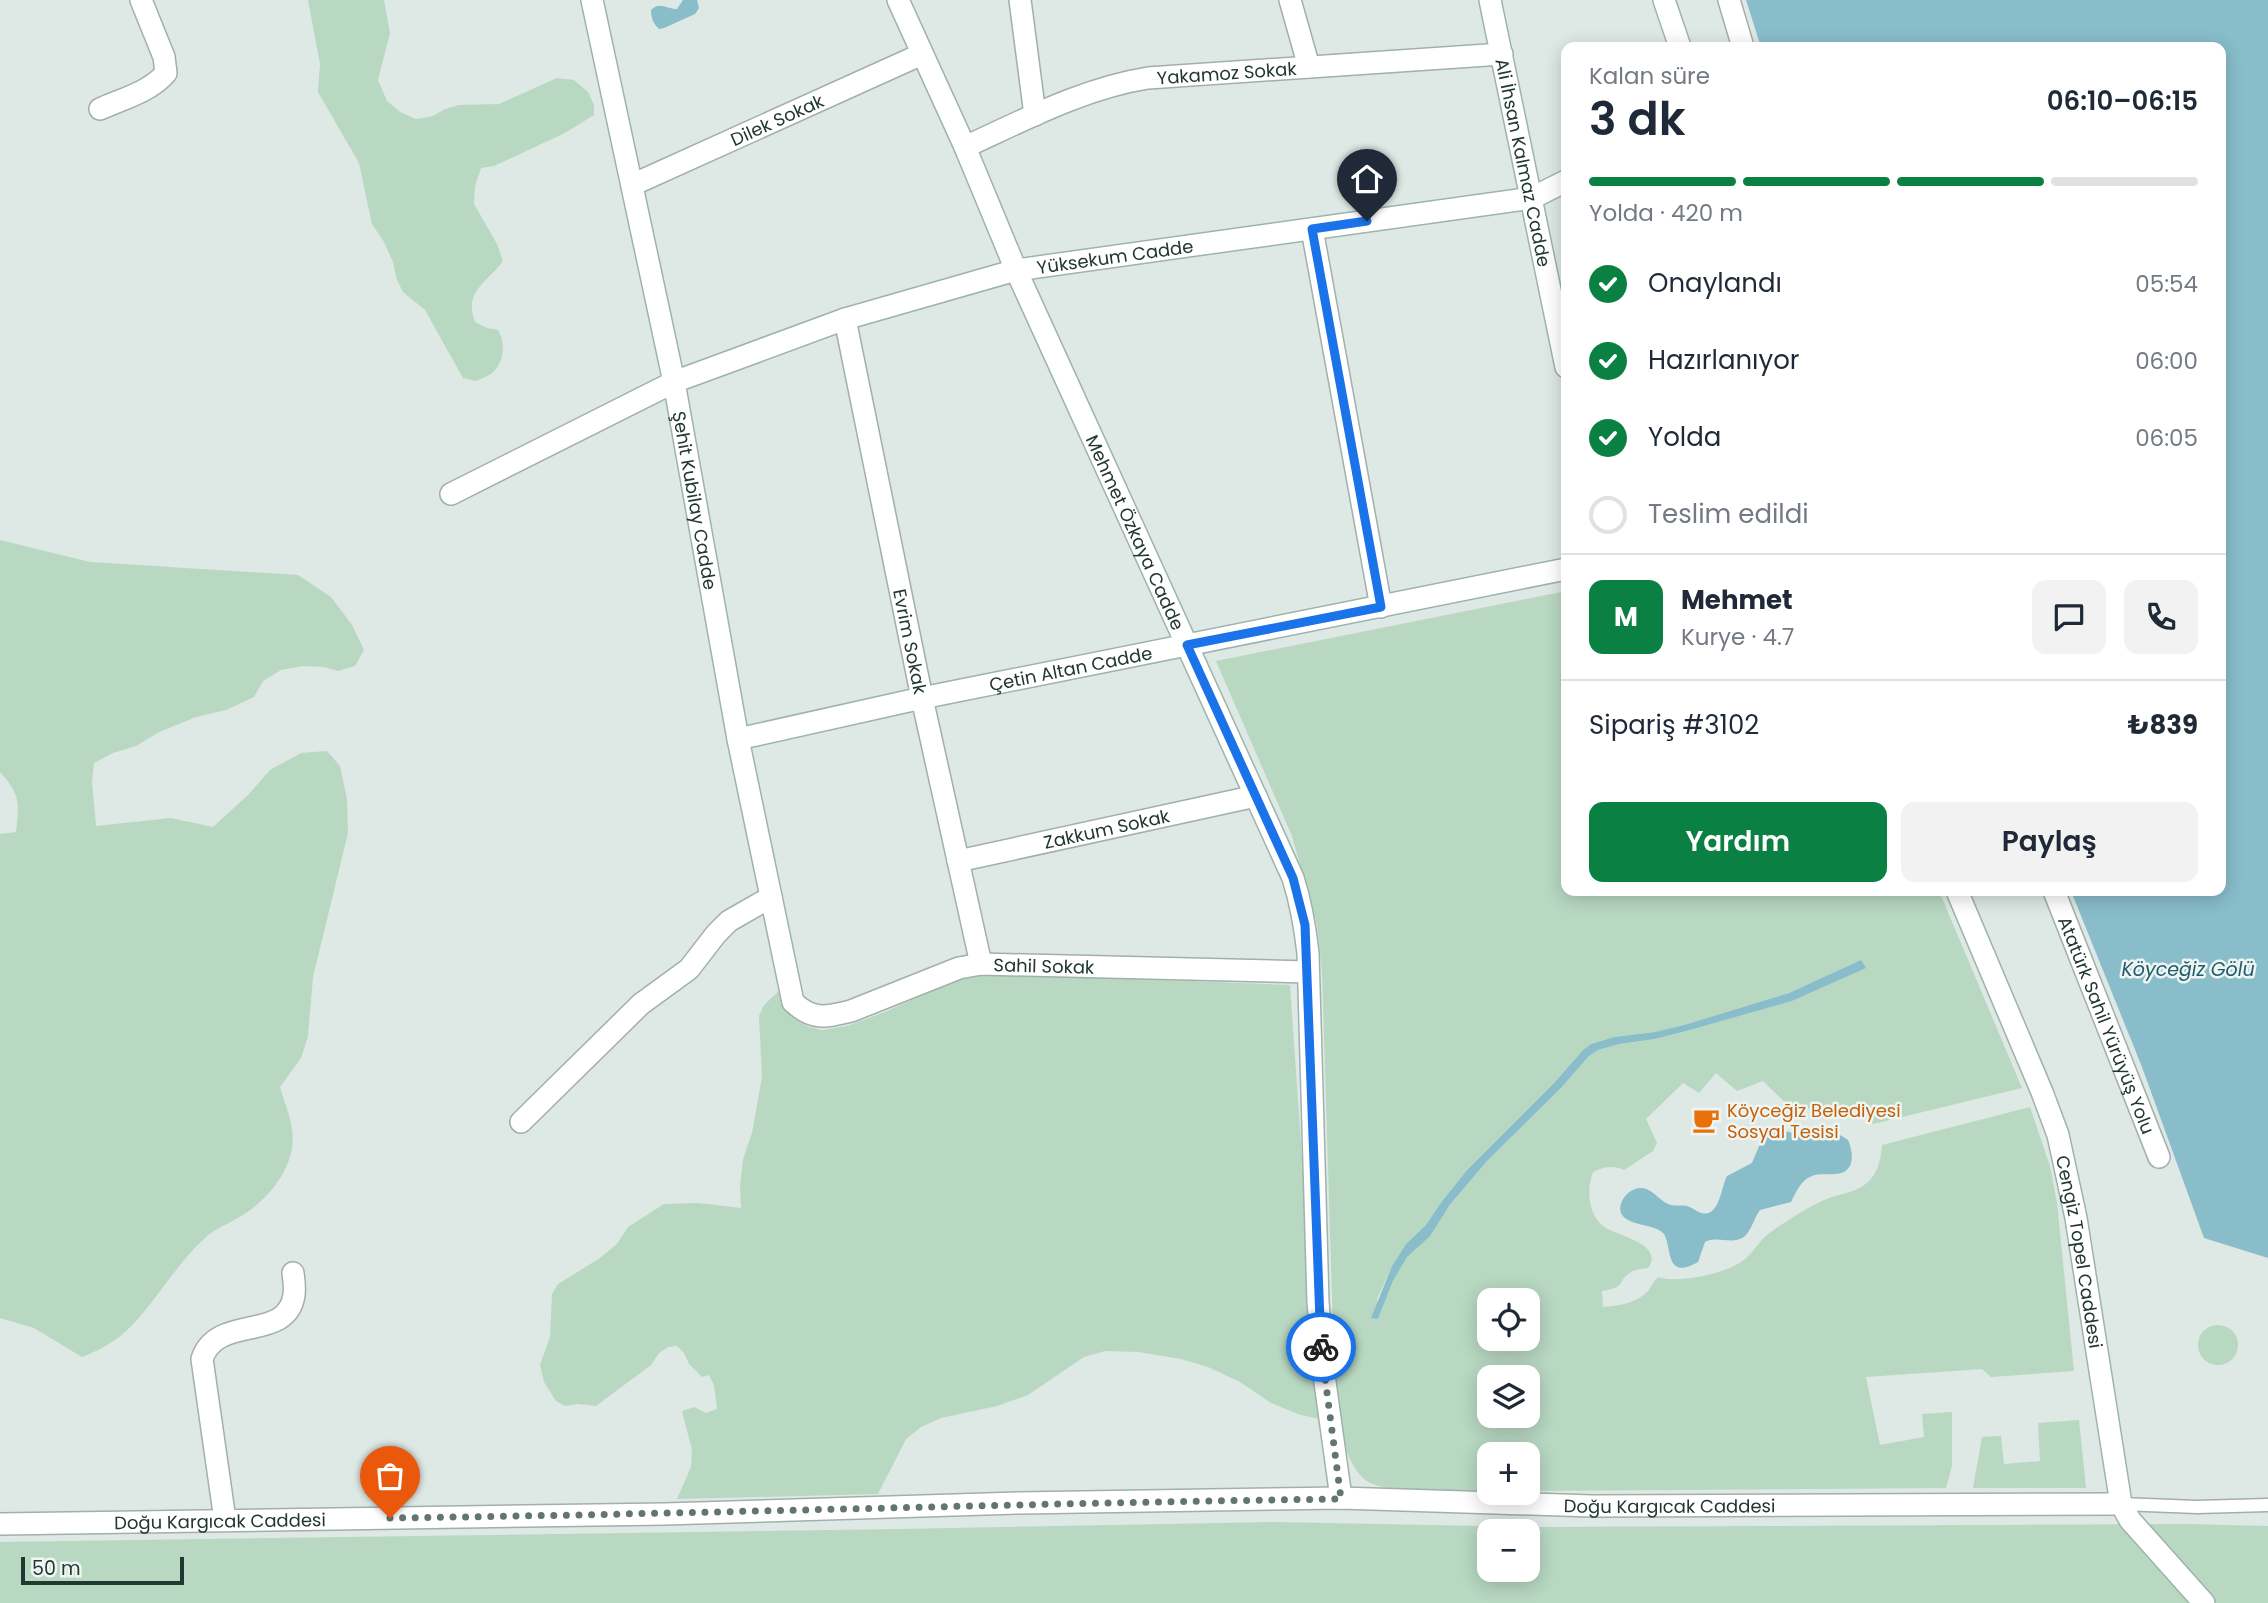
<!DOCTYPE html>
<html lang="tr">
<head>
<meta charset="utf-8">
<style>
	:root { --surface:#fff; --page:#f2f2f3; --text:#1f2937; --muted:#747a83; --line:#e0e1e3; --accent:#0b8043 }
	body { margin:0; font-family:Poppins,sans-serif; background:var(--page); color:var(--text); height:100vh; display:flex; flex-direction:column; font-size:26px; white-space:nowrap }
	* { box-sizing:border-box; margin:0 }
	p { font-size:23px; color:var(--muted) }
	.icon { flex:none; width:38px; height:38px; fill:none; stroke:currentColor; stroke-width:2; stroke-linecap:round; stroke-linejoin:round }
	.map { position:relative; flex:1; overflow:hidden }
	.side { position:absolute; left:1561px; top:42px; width:665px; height:854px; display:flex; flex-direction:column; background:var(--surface); border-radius:14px; box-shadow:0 4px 18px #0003 }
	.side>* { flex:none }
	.tools { position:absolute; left:1477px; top:1288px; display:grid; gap:14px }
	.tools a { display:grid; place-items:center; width:63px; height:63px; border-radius:14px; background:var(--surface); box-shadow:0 4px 18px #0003; font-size:35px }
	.scale { position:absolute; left:21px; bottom:18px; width:163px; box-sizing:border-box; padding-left:7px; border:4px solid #213732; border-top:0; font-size:19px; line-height:24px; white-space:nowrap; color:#213732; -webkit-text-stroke:5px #eef5f2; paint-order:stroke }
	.pin { position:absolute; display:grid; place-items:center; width:60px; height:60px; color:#fff; margin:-72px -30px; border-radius:50% 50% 50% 0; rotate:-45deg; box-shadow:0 0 7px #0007 }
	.pin .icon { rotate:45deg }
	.courier { position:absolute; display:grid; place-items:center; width:70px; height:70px; margin:-35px; border:5px solid #1a73e8; border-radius:50%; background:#fff; color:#222; box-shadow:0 2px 9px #0007 }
	.summary em { font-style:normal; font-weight:600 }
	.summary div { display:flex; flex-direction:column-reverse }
	.summary { display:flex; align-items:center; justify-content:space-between; height:119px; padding:0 28px }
	h1 { font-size:46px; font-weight:600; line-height:52px }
	.bar { display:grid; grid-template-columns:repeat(4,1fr); gap:10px 7px; align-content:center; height:84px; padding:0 28px }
	.bar i { height:9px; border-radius:5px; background:var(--line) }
	.bar .active { background:var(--accent) }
	.bar p { grid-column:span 4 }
	.line { display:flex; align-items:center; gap:18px; padding:0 28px; border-top:2px solid var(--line) }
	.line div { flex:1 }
	.round { display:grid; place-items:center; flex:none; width:74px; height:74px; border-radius:14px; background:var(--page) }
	ol { padding:0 28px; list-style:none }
	li { display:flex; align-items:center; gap:21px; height:77px }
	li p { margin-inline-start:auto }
	li .icon { padding:7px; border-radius:50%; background:var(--accent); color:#fff; stroke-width:4 }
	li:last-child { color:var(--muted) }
	li i { width:38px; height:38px; border:4px solid var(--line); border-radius:50% }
	.action { display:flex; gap:14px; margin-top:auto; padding:14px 28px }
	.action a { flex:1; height:80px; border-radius:14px; background:var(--accent); color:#fff; font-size:28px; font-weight:600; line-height:80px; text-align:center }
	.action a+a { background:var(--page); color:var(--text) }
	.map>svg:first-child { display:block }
	.green { fill:#b8d8c2; fill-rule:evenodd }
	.water { fill:#89bdca }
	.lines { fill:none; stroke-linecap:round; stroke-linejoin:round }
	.lane-casing { stroke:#a2afab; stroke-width:15 }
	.street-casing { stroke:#a2afab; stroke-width:24 }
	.secondary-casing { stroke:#9eb3ad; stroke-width:24 }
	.lane { stroke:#fff; stroke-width:12 }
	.street { stroke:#fff; stroke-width:21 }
	.secondary { stroke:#fff; stroke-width:21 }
	.done { stroke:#637570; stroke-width:7; stroke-dasharray:0 12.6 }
	.route { stroke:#1a73e8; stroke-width:9 }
	.labels { text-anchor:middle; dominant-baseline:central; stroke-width:5; stroke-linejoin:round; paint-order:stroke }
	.street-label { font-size:18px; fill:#213732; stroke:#eef5f2 }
	.food-label { font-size:18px; fill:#c56008; stroke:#eef5f2; text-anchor:start }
	.water-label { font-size:19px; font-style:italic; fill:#205c6d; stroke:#eef5f2 }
</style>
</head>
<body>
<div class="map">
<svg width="2268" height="1603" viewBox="0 0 2268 1603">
	<rect width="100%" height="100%" fill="#dee8e4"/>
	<path class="green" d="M 308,0 L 384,0 L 390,33 L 378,80 L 387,101 L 400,112 L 416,119 L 433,116 L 445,109 L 459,105 L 499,104 L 557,78 L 574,80 L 588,92 L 594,105 L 594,115 L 565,133 L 494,166 L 481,168 L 475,186 L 474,204 L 497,244 L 503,261 C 488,282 463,291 475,322 L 487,328 L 498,330 C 506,342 504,364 492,373 C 488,376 481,379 476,381 L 463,378 L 425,310 L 403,292 L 397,280 L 393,262 L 384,242 L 372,224 L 359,163 L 318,92 L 320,64 Z
		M 0,540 L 90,562 L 298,575 L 331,597 L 352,625 L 364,650 L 355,666 L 338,671 L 324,667 L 303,666 L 281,670 L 263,681 L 254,697 L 226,710 L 196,717 L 159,732 L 136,746 L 113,753 L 94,763 L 92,782 L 96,826 L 171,818 L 213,827 L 248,795 L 270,770 L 301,753 L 327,751 L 340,766 L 347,799 L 348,833 L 313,977 L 308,1036 L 301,1058 L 280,1087 C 288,1115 300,1135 287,1165 C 277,1188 258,1207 236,1219 C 225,1225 213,1230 204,1239 C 174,1266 153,1307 124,1333 C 111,1344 97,1351 82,1357 L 34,1328 L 0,1318 L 0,834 L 16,832 C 19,803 21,795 0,772 Z
		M 1566,591 L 1566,891 L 1939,891 L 2022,1088 L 1873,1124 L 1853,1108 L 1843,1106 L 1805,1109 L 1791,1108 L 1763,1081 L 1737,1091 L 1716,1073 L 1699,1093 L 1683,1083 L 1646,1119 L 1657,1143 L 1653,1151 L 1624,1170 C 1612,1165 1604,1167 1593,1172 C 1586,1190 1588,1217 1606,1228 C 1619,1236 1665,1245 1648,1268 C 1643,1269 1636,1269 1631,1272 C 1616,1281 1628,1287 1602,1291 L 1603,1307 C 1618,1306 1637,1303 1648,1291 C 1651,1287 1654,1281 1658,1277 C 1678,1284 1730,1273 1745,1259 C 1755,1251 1760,1239 1771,1232 C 1786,1221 1805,1209 1822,1201 C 1838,1193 1857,1194 1870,1180 C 1879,1170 1881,1157 1882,1145 L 2030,1107 L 2050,1166 L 2057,1203 L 2074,1371 L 1991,1377 L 1982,1369 L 1866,1377 L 1880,1445 L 1924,1437 L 1922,1414 L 1952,1412 L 1952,1466 L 1946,1488 L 1528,1491 L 1528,1454 L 1489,1454 L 1489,1491 C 1462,1491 1380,1497 1362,1477 C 1343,1457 1338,1422 1335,1396 L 1322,971 L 1317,925 L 1292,836 L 1216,661 ZM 1861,960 L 1865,968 L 1792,1001 L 1690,1030 L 1655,1039 L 1619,1044 L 1598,1050 L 1589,1056 L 1561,1088 L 1487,1161 L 1407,1257 L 1393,1281 L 1378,1319 L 1377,1299 L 1392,1266 L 1406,1244 L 1426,1225 L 1440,1204 L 1467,1170 L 1554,1083 L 1583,1050 L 1591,1044 L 1614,1037 L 1655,1032 L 1684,1025 L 1789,993 ZM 1489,1300 L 1528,1300 L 1528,1339 L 1489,1339 ZM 1489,1377 L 1528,1377 L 1528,1416 L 1489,1416 Z
		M 984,973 L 1290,985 L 1320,1419 L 1301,1415 L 1271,1403 L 1240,1382 L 1208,1367 L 1181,1359 L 1139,1352 L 1105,1351 L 1084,1357 L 1028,1395 L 997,1406 L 941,1418 L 921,1427 L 906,1439 L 878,1494 L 677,1499 L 691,1467 L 692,1450 L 682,1411 L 694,1407 L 706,1413 L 717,1409 L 714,1385 L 709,1375 L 702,1377 L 689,1364 L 684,1353 L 677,1346 L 668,1347 L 659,1353 L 651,1365 L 596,1406 L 578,1404 L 565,1406 L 556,1401 L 544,1382 L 540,1365 L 550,1337 L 552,1294 L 558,1284 L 600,1258 L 617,1244 L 628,1227 L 664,1204 L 698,1203 L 741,1208 L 740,1187 L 743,1159 L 752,1133 L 762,1077 L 759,1016 L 764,1005 L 780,990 L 786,1007 L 794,1018 L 809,1027 L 822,1030 L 847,1026 L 885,1012 L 961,977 Z
		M2198 1345a20 20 0 1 1 40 0a20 20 0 1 1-40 0Z
		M 2079,1420 L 2086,1488 L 1973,1488 L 1982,1437 L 2001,1436 L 2004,1464 L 2040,1461 L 2038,1423 Z
		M 1273,1522 L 1537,1527 L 2186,1524 L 2268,1526 L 2268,1603 L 0,1603 L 0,1542 L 899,1529 ZM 1489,1531 L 1528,1531 L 1528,1570 L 1489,1570 Z"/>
	<path class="water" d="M 683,0 L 697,0 L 699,8 L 695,14 L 664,28 L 659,29 C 653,23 651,18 651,10 C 659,1 667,9 677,9 Z
		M 1746,0 L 2268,0 L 2268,1258 L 2204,1238 L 2142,1067 L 2071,891 L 2221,891 L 2221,47 L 1761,47 Z
		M 1861,960 L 1866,968 L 1792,1001 L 1690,1030 L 1655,1039 L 1619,1044 L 1598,1050 L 1589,1056 L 1561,1088 L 1487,1161 L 1449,1206 L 1430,1236 L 1407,1257 L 1393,1281 L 1378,1319 L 1371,1318 L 1392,1266 L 1406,1244 L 1426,1225 L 1440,1204 L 1467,1170 L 1554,1083 L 1583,1050 L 1591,1044 L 1614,1037 L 1655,1032 L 1684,1025 L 1789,993 Z
		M 1823,1130 L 1832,1130 L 1848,1140 C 1854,1154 1855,1173 1835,1174 C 1827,1175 1820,1173 1812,1176 C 1801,1180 1796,1192 1791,1202 L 1760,1210 C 1754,1218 1752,1229 1745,1236 C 1733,1246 1718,1235 1705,1242 L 1698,1262 C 1663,1282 1673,1244 1663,1233 C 1653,1222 1611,1227 1622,1201 C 1624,1197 1628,1192 1633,1190 C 1650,1182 1657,1201 1671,1205 C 1676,1206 1682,1205 1687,1206 C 1696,1209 1702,1218 1712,1211 C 1721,1203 1722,1186 1727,1176 L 1752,1163 L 1762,1139 L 1767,1135 L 1784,1131 L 1804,1135 Z"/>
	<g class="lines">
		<defs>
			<path id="lane" d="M 2121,1504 L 2197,1507 L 2268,1505"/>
			<g id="street">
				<path d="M 1020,0 L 1035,115"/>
				<path d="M 1290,0 L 1309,67"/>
				<path d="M 1729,0 L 1743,47"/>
				<path d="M 100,109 C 122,99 150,92 166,73 L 164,57 L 141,0"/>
				<path id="s1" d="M 965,147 C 1024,120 1084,88 1148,78 L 1502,54"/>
				<path id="s2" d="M 632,185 L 922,54"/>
				<path d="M 1312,229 L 1381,607"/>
				<path id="s3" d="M 845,319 L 922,698 L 981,964"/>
				<path d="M 451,494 L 674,382"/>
				<path id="s4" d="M 958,861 L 1256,796"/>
				<path id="s5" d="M 2054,891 L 2159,1157"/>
				<path id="s6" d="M 793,1002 C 813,1021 826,1017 851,1011 L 959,968 L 981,964 L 1308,972"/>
				<path d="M 521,1122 L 641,1004 L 689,969 L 716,934 L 729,921 L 771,897"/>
				<path d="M 225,1520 L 202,1359 C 217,1313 287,1343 294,1295 C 295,1288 294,1280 293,1273"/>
				<path id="s7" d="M 0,1524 L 665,1514 L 1019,1503 L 1341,1498 L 1592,1506 L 2121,1504"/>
			</g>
			<g id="secondary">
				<path id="s8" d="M 592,0 L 674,382 L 738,739 L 793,1002"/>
				<path id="s9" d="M 898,0 L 965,147 L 1016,270 L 1293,878 C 1301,903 1305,927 1308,953 L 1318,1302 L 1324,1375 L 1341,1498"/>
				<path id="s10" d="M 1490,0 L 1566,367"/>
				<path d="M 1664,0 L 1680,47"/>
				<path id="s11" d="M 674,382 L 845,319 L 1016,270 L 1532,198 L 1566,181"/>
				<path id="s12" d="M 738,739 L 922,698 L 1566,569"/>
				<path id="s13" d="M 1957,891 L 2042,1092 L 2058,1135 L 2076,1218 L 2121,1504 L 2130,1520 L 2204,1603"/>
			</g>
		</defs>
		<use href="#lane" class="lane-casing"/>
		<use href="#street" class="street-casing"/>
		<use href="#secondary" class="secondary-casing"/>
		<use href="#lane" class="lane"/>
		<use href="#street" class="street"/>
		<use href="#secondary" class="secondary"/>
	</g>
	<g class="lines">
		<path class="done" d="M 390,1518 C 707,1514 1024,1503 1341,1499 L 1321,1347"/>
		<path class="route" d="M 1321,1347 L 1305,925 L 1293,878 L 1187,645 L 1381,607 L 1312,229 L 1367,221"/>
	</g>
	<defs>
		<symbol id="cafe-bare" viewBox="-9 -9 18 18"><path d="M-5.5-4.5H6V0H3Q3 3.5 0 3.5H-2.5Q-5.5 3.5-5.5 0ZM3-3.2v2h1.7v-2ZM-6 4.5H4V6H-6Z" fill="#e8710a" stroke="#eef5f2" stroke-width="2.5" paint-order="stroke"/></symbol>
	</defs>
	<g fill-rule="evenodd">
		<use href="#cafe-bare" x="1687" y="1101" width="38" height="38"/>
	</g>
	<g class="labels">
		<g class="street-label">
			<text stroke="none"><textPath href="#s1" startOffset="275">Yakamoz Sokak</textPath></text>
			<text stroke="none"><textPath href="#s2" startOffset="159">Dilek Sokak</textPath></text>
			<text stroke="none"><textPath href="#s10" startOffset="166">Ali İhsan Kalmaz Cadde</textPath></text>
			<text stroke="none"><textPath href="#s11" startOffset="460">Yüksekum Cadde</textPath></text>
			<text stroke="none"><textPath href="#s8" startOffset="511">Şehit Kubilay Cadde</textPath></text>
			<text stroke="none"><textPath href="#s9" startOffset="583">Mehmet Özkaya Cadde</textPath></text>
			<text stroke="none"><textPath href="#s3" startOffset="329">Evrim Sokak</textPath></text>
			<text stroke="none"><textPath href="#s12" startOffset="340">Çetin Altan Cadde</textPath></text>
			<text stroke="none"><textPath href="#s4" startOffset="152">Zakkum Sokak</textPath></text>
			<text stroke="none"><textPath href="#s6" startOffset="264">Sahil Sokak</textPath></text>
			<text stroke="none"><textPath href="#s5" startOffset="144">Atatürk Sahil Yürüyüş Yolu</textPath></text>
			<text stroke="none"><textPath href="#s13" startOffset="383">Cengiz Topel Caddesi</textPath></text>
			<text stroke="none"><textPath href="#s7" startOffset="1670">Doğu Kargıcak Caddesi</textPath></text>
			<text stroke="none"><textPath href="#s7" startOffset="220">Doğu Kargıcak Caddesi</textPath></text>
		</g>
		<g class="food-label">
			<text x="1727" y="1110">Köyceğiz Belediyesi<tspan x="1727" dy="21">Sosyal Tesisi</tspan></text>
		</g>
		<g class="water-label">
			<text x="2188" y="969">Köyceğiz Gölü</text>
		</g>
	</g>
</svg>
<div class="tools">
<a><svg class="icon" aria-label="locate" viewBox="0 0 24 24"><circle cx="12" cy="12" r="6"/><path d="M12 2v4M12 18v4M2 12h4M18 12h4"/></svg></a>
<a><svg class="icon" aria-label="layers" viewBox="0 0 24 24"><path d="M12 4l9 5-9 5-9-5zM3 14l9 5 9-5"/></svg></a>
<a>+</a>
<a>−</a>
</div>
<div class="scale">50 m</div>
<div class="pin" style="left:390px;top:1518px;background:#ea580c"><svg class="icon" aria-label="bag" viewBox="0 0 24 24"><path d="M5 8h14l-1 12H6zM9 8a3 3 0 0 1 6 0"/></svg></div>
<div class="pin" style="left:1367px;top:221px;background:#1f2937"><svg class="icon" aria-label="home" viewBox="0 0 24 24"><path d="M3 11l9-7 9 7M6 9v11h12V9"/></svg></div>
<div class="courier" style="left:1321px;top:1347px"><svg class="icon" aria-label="bike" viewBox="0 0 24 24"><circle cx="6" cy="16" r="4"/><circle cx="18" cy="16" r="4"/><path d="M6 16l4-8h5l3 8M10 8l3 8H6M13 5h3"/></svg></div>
<section class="side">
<div class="summary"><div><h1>3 dk</h1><p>Kalan süre</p></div><em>06:10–06:15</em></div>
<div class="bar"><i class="active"></i><i class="active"></i><i class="active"></i><i></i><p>Yolda · 420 m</p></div>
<ol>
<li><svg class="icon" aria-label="check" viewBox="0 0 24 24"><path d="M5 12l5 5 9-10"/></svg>Onaylandı<p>05:54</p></li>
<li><svg class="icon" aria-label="check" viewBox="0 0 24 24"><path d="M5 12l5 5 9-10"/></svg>Hazırlanıyor<p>06:00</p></li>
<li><svg class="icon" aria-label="check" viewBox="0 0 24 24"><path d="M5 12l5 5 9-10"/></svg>Yolda<p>06:05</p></li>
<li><i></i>Teslim edildi</li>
</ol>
<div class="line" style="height:126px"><b class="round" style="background:var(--accent);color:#fff">M</b><div><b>Mehmet</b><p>Kurye · 4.7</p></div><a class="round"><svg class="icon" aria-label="chat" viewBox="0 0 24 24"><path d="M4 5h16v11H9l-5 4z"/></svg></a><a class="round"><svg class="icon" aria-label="phone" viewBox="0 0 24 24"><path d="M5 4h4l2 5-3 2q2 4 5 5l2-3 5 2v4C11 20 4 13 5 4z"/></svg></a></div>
<div class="line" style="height:91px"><div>Sipariş #3102</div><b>₺839</b></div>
<div class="action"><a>Yardım</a><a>Paylaş</a></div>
</section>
</div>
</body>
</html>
